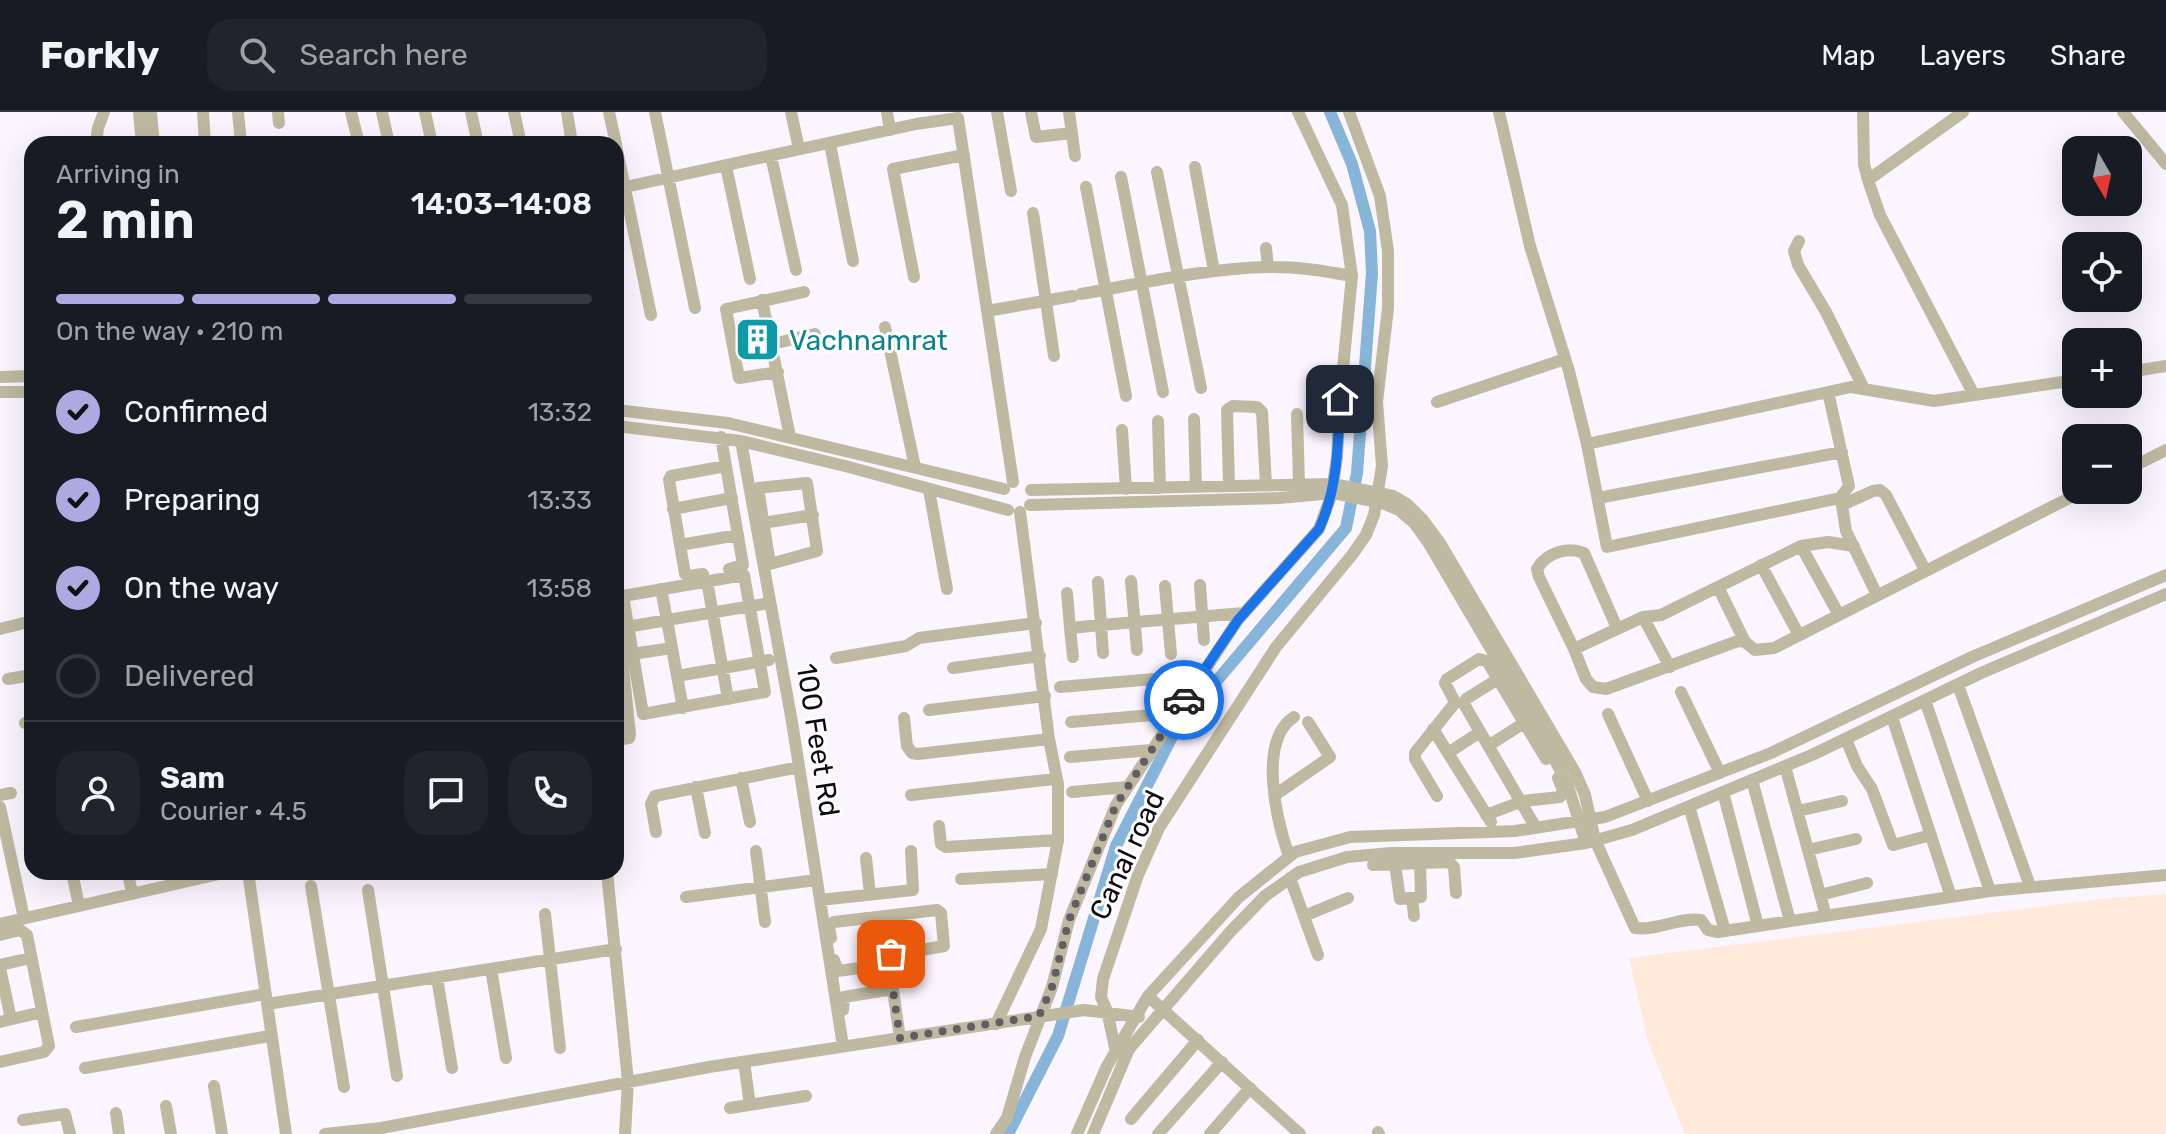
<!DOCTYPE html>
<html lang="en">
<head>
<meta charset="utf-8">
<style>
	:root { --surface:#171b24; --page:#20242c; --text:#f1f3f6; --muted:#9ea1a6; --line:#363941; --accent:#acaae1 }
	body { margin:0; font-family:Rubik,sans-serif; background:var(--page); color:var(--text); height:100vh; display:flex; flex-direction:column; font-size:30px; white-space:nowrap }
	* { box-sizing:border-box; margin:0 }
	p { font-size:26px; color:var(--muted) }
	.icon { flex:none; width:44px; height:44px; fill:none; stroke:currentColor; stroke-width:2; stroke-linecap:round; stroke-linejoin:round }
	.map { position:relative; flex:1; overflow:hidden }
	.details { position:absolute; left:24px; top:24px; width:600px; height:744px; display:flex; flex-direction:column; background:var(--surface); border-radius:24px; box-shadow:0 8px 32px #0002 }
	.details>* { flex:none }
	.needle { width:52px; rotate:171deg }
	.controls { position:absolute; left:2062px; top:24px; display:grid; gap:16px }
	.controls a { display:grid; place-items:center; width:80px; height:80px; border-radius:16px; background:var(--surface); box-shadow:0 8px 32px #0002; font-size:40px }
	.pin { position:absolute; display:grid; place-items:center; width:68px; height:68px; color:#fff; margin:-34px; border-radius:16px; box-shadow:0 4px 12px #0006 }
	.courier { position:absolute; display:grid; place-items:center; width:80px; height:80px; margin:-40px; border:6px solid #1a73e8; border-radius:50%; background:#fff; color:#222; box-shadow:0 2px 10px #0007 }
	.overview em { font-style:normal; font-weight:600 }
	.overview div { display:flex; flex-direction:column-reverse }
	.overview { display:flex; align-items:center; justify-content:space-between; height:136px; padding:0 32px }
	h1 { font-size:52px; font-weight:600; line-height:60px }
	.bar { display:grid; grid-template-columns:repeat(4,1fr); gap:12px 8px; align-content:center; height:96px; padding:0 32px }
	.bar i { height:10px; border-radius:6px; background:var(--line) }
	.bar .active { background:var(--accent) }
	.bar p { grid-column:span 4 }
	.line { display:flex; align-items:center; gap:20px; padding:0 32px; border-top:2px solid var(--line) }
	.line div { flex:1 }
	.round { display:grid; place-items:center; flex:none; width:84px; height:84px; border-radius:24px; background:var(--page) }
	ol { padding:0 32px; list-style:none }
	li { display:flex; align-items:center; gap:24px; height:88px }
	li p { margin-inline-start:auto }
	li .icon { padding:8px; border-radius:50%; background:var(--accent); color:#111; stroke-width:4 }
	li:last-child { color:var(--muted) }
	li i { width:44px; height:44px; border:4px solid var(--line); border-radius:50% }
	header { display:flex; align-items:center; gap:48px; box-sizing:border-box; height:112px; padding:0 40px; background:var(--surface); border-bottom:2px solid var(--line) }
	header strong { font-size:38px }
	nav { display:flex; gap:44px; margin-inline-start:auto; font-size:28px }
	.search { width:560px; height:72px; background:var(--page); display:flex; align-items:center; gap:20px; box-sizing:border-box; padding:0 28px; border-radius:24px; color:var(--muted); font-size:30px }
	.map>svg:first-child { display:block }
	.industrial { fill:#fee9db }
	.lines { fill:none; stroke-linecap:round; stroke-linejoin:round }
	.canal { stroke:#86b5d9; stroke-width:12 }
	.minor { stroke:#bfb9a2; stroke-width:12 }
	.done { stroke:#625c64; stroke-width:8; stroke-dasharray:0 14.4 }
	.route { stroke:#1a73e8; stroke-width:10 }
	.labels { text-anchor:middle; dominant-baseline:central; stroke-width:6; stroke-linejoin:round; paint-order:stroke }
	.culture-label { font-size:28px; fill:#0d838f; stroke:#fff; text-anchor:start }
	.street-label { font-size:28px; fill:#0f0911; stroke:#fff }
</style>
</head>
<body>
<header>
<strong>Forkly</strong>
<div class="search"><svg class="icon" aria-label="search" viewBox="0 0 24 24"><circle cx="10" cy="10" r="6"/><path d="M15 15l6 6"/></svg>Search here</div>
<nav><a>Map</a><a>Layers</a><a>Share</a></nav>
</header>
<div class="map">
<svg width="2166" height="1022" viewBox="0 0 2166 1022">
	<rect width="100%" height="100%" fill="#fbf5ff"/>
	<path class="industrial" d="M 2166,782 L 2166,1022 L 1685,1022 L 1648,929 L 1629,846 L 2101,787 Z"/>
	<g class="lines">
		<path class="canal" d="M 1008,1022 L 1058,924 L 1116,734 L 1176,617 L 1346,416 L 1357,361 L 1372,161 L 1370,119 L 1352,52 L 1330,0"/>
		<path class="minor" d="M 139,0 L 142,32
			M 151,0 L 154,32
			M 203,0 L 205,32
			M 238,0 L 241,32
			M 278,0 L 279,11
			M 351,0 L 359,32
			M 382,0 L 389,32
			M 425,0 L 432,32
			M 471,0 L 478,32
			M 514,0 L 521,32
			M 567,0 L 572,32
			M 609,0 L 616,32
			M 655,0 L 695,196
			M 791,0 L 799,37
			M 887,0 L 890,18
			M 997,0 L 1011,79
			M 1031,0 L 1036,25 L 1072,21
			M 1069,0 L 1075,44
			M 1499,0 L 1530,134 L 1569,259 L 1587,332
			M 1863,0 L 1864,52 L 1868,68
			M 1963,0 L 1868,68 L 1880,103 L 1974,283
			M 2123,0 L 2166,52
			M 96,32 L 98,16 L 104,0
			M 121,32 L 153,27
			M 830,32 L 853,149
			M 616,33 L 651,203
			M 771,44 L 796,158
			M 726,54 L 750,167
			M 1195,55 L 1214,159
			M 1157,60 L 1201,276
			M 1121,65 L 1163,280
			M 1086,75 L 1126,284
			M 616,77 L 916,12 L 958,6 L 1013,370
			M 1033,101 L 1054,244
			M 1799,129 L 1794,139 L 1798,153 L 1826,200 L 1864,277
			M 1266,136 L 1268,155
			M 914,165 L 893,57 L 964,43
			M 1081,182 C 1143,171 1203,157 1266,155 C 1295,154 1324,159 1352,164
			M 762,188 L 790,325
			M 987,199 L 1073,184
			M 885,215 L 915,355
			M 772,232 L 815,222
			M 778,260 L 739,266 L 726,197 L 804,180
			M 2128,260 L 2166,254
			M 0,265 L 32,264
			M 0,280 L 32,280
			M 1828,280 L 1849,374 L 1840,386 L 1607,435 L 1587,332 L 1828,280 L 1851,275 L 1934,289 L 2076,268
			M 1437,290 L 1565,247
			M 616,298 L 728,311 L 1004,377
			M 1297,302 L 1299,372
			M 1194,307 L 1196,375
			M 1158,309 L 1160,376
			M 616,314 L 741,329 L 845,354 L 1008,398
			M 1122,318 L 1126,377
			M 721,325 L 743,453 L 729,457
			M 741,329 L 792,610 L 843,934
			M 2128,357 L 2166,338
			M 807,371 L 817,439 L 770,452 L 758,376 Z
			M 1229,374 L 1227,298 L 1233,294 L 1257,295 L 1262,300 L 1266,373
			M 929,378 L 947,477
			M 1031,378 L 1333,372 L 1393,384 L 1407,392 L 1423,408 L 1440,431 L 1575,660 L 1585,683 L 1595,728 L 1635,816 C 1658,819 1678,805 1701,808 L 1708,818 L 1718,820 L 1990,779 L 2166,763
			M 1598,386 L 1842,340
			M 1030,393 L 1279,386 L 1333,381 L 1382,391 L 1399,398 L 1414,411 L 1428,430 L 1542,624 L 1567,671 L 1586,731
			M 673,397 L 732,386
			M 756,412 L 813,403
			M 680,433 L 738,423
			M 1801,434 L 1828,430 L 1854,434
			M 1761,453 L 1799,523
			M 703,462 L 688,464 L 685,462 L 669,368 L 671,364 L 726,354
			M 744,463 L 765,580 L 643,602 L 623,484 Z
			M 707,469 L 728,587
			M 1131,469 L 1137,538
			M 1200,473 L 1204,528
			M 1165,474 L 1171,542
			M 1718,475 L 1745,530
			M 1067,481 L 1070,516
			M 1877,483 L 1846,419 L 1842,393 L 1873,379 L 1880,378 L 1886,383 L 1925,458
			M 1839,503 L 1801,434 L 1661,503 L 1643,505 L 1574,537 L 1586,567 L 1593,575 L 1606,577 L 1738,529 L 1745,530 L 1755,538 L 1774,536 L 2085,378
			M 1643,505 L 1670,555
			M 627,515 L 667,508 L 661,477
			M 0,517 L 32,509
			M 1574,537 L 1539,465 L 1537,457 C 1546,441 1567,434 1584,441 L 1617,516
			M 1103,541 L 1101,513 L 1244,501
			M 632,542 L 672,536
			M 1073,545 L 1070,516 L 1101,513 L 1098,470
			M 836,546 L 906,534 L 919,526 L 1036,511
			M 769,548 L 677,564 L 667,508 L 770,491
			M 953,556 L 1040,544
			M 677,564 L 683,596
			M 8,567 L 32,563
			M 1498,567 L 1466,587 L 1464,592 L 1536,716
			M 1958,573 L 2030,774
			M 1060,575 L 1201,563
			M 1681,580 L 1720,661
			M 1925,588 L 1990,779
			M 929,598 L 1045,584
			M 1608,602 L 1648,689
			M 1892,605 L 1951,785
			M 904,606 L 907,634 L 912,641 L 918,642 L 1049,627
			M 1071,610 L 1176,601
			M 25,611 L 32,609
			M 1433,617 L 1491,710
			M 1846,627 L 1857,654 L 1872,677 L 1893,733 L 1931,723
			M 616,628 L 629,626 L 630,622 L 617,499
			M 1488,634 L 1524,611
			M 1448,641 L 1480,620
			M 1070,645 L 1151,638
			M 1785,654 L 1826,804
			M 741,666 L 750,710
			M 1752,668 L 1790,809
			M 696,675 L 705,721
			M 1072,680 L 1127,675
			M 1723,680 L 1758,814
			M 0,683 L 11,681
			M 911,683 L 1055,667
			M 1275,683 L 1330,645 L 1308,610
			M 1437,684 L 1415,647 L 1415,641 L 1454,592 L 1454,588 L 1445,571 L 1447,567 L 1479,547 L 1487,549 L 1546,647
			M 1689,694 L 1725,819
			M 0,695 L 24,806
			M 1798,699 L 1842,689
			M 1486,703 L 1523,689 L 1560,685 L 1563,678 L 1558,666
			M 939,714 L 941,732 L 946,735 L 1058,728
			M 656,720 L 651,692 L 655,684 L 799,655
			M 1808,738 L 1856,727
			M 756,739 L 765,810
			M 1289,744 C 1277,710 1257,629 1294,605
			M 866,746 L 870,782
			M 1395,752 L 1400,787 L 1421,785 L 1420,751
			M 1373,753 L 1449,750 L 1454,755 L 1456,781
			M 72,760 L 79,794
			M 128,760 L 132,782
			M 248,760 L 286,1022
			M 607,760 L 628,969 L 625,1022
			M 1290,766 L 1318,843
			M 961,767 L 1052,762
			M 311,774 L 344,975
			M 368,778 L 397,964
			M 1820,783 L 1867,771
			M 686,785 L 816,768
			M 1412,786 L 1414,804
			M 820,788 L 913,778 L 911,739
			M 545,802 L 560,936
			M 1304,804 L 1348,786
			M 866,806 L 873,854
			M 0,812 L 228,760
			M 0,823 L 20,818 L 27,823 L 49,934 L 44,940 L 0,950
			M 831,826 L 829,814 L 834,810 L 937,798 L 941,801 L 944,834 L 888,844 L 900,926
			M 834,848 L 838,859 L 889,852
			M 0,853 L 31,846
			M 0,856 L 11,907
			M 491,857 L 506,946
			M 437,866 L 452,956
			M 1148,884 L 1300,1022
			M 267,892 L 616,837
			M 843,898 L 844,885 L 893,877
			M 0,910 L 42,900
			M 996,912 L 1041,817 L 1058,728 L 1058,672 L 1049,627 L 1020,400
			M 76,915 L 265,882
			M 1116,940 L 1107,899 L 1101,885 L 1103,867 L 1138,763 L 1159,716 L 1276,535 L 1352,443 L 1366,423 L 1374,403 L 1382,354 L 1377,290 L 1388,196 L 1388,139 L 1380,84 L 1349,0
			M 744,950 L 750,993
			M 85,956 L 270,924
			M 214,974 L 222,1022
			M 166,994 L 171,1022
			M 730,996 L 806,984
			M 116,1001 L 119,1022
			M 1131,1007 L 1198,928
			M 23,1008 L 65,1002 L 70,1022
			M 1378,1020 L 1379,1022
			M 325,1022 L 381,1016 L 709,955 L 1084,898 L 1139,905
			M 996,1022 L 1007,1006 L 1025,945 L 1052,875 L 1069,808 L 1116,693 L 1238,508 L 1319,417 L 1331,384 L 1337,346 L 1340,287 L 1352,164 L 1342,93 L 1298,0
			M 1077,1022 L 1107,954 L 1148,884 L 1239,785 L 1295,740 L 1350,725 L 1515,719 L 1605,705 L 1771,641 L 1972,545 L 2166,463
			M 1093,1022 L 1129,937 L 1230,820 L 1265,784 L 1299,760 L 1347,745 L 1391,741 L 1514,741 L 1586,731 L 1632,718 L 1814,642 L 1981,561 L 2166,482
			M 1158,1022 L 1222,950
			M 1210,1022 L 1250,976"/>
	</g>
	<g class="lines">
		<path class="done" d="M 891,842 L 888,844 L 900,926 L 1039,904 L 1052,875 L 1069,808 L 1116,693 L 1184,588"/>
		<path class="route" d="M 1184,588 L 1238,508 L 1319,417 C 1338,376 1338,332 1340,287"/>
	</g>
	<defs>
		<symbol id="building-square" viewBox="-11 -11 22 22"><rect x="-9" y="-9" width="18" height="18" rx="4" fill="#0f9aa8" stroke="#fff"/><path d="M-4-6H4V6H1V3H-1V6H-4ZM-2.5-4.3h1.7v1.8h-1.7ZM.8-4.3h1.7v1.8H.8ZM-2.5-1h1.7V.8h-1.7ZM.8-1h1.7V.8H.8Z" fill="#fff"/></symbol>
	</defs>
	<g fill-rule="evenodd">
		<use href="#building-square" x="732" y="202" width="51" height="51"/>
	</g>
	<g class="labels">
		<g class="culture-label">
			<text x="789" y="228">Vachnamrat</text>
		</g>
		<g class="street-label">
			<text transform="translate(818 628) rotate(81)">100 Feet Rd</text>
			<text transform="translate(1127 743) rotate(-65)">Canal road</text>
		</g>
	</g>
</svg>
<div class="controls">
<a><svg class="needle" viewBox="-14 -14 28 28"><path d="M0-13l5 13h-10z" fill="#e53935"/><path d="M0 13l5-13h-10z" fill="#9ea1a6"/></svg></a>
<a><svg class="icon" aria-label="locate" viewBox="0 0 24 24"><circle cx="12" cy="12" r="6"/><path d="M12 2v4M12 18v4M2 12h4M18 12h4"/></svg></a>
<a>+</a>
<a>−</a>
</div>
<div class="pin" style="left:891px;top:842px;background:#ea580c"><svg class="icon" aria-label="bag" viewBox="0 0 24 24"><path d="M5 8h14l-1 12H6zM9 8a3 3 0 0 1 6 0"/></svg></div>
<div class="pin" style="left:1340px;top:287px;background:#1f2937"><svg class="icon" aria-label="home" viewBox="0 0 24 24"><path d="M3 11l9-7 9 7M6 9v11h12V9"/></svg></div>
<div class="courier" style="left:1184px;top:588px"><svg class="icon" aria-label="car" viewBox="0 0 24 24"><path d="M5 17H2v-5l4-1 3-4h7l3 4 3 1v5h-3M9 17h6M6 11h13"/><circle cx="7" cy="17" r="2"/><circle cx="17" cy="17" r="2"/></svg></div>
<section class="details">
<div class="overview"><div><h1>2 min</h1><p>Arriving in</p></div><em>14:03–14:08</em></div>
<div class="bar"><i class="active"></i><i class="active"></i><i class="active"></i><i></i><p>On the way · 210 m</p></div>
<ol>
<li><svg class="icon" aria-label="check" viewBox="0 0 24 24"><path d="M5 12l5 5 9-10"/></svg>Confirmed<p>13:32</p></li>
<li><svg class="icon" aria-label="check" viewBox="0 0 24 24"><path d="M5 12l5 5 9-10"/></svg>Preparing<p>13:33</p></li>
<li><svg class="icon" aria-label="check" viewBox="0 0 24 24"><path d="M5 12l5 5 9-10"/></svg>On the way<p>13:58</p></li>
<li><i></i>Delivered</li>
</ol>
<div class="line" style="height:144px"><a class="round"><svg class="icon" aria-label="person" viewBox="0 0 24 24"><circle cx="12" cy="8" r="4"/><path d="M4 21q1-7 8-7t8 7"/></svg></a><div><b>Sam</b><p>Courier · 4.5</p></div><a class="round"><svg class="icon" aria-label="chat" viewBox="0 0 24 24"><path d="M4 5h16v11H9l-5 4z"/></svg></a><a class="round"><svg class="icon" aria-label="phone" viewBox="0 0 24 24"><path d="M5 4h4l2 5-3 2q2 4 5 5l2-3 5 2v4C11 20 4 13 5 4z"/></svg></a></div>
</section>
</div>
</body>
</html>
